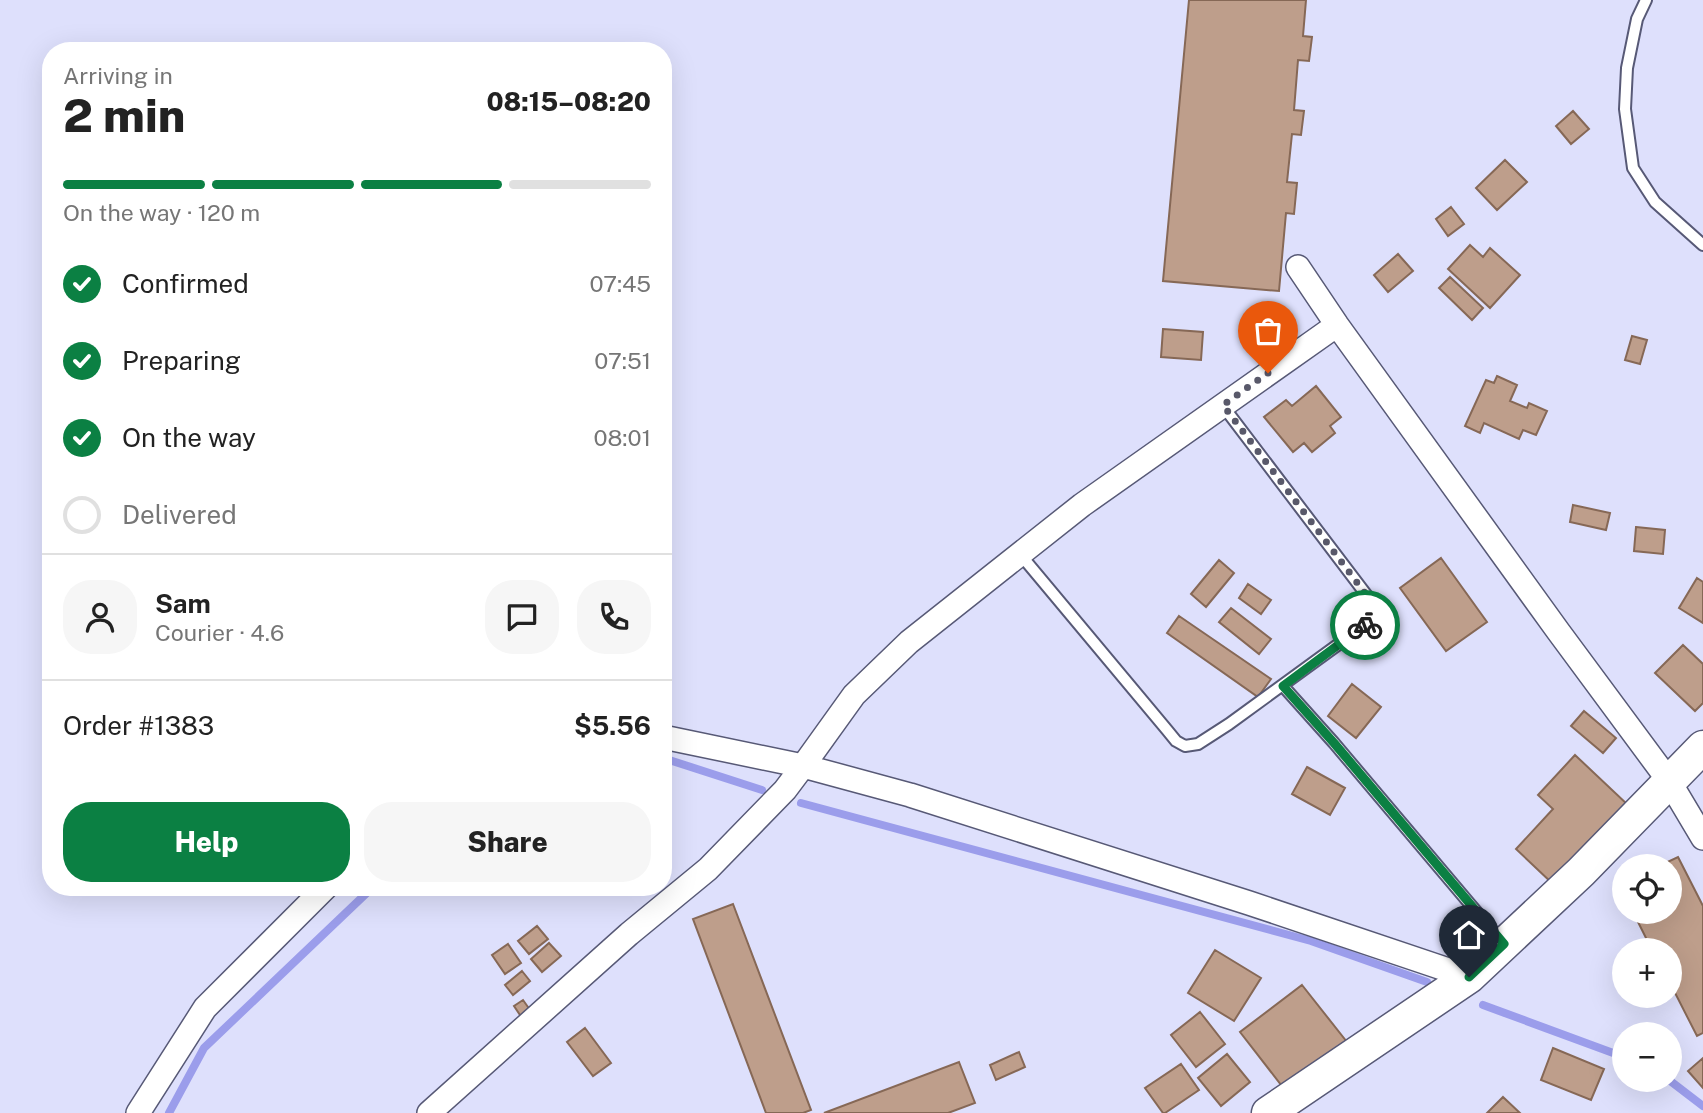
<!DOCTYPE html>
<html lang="en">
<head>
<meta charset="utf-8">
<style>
	:root { --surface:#fff; --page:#f6f6f6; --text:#222; --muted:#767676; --line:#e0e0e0; --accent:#0b8043 }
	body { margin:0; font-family:"Public Sans",sans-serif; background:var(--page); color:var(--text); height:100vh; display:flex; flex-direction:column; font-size:26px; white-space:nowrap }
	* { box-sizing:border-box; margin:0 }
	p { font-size:23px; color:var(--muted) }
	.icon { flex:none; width:38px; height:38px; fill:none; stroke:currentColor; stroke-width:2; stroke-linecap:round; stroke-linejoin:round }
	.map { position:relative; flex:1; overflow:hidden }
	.details { position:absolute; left:42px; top:42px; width:630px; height:854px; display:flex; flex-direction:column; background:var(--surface); border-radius:28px; box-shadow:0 7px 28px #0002 }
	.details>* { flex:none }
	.buttons { position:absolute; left:1612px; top:854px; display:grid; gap:14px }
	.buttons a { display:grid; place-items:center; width:70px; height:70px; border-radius:50%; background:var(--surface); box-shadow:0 7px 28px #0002; font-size:35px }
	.pin { position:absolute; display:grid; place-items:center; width:60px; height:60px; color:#fff; margin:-72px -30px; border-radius:50% 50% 50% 0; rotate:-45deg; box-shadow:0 0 7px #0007 }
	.pin .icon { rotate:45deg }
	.courier { position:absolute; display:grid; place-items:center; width:70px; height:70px; margin:-35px; border:5px solid #0b8043; border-radius:50%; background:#fff; color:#222; box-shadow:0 2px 9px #0007 }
	.overview em { font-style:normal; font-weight:800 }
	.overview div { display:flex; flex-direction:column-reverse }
	.overview { display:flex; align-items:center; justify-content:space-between; height:119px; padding:0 21px }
	h1 { font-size:46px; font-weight:800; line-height:52px }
	.bar { display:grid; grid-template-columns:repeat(4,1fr); gap:10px 7px; align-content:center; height:84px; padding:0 21px }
	.bar i { height:9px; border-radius:5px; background:var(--line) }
	.bar .on { background:var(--accent) }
	.bar p { grid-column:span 4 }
	.line { display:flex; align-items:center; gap:18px; padding:0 21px; border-top:2px solid var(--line) }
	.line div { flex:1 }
	.round { display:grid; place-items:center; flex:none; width:74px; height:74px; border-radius:28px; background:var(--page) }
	ol { padding:0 21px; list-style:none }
	li { display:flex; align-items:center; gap:21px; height:77px }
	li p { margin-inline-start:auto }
	li .icon { padding:7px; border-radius:50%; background:var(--accent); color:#fff; stroke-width:4 }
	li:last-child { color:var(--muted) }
	li i { width:38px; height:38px; border:4px solid var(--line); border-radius:50% }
	.primary-button { display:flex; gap:14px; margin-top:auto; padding:14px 21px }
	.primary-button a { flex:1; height:80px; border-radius:28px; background:var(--accent); color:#fff; font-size:28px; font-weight:800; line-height:80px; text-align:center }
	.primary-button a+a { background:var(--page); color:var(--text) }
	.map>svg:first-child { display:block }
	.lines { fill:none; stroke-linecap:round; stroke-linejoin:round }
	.stream { stroke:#9b9deb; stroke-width:8 }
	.building { fill:#be9e8b; stroke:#866856; stroke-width:2 }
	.lane-casing { stroke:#575976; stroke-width:14 }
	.street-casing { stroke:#575976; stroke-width:26 }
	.secondary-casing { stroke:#575976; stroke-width:35 }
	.lane { stroke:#fff; stroke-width:10 }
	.street { stroke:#fff; stroke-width:23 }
	.secondary { stroke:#fff; stroke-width:32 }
	.done { stroke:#59596a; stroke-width:7; stroke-dasharray:0 12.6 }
	.route { stroke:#0b8043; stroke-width:9 }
</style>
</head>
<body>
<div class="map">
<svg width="1703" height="1113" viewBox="0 0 1703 1113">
	<rect width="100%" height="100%" fill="#dee0fc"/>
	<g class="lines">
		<path class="stream" d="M 663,758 L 762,790
			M 801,803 L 1311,941 L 1427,982
			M 1483,1005 L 1624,1057
			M 1669,1080 L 1703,1106
			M 169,1113 L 204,1048 L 373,887"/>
	</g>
	<path class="building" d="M 1189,0 L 1306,0 L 1303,36 L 1312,37 L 1309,61 L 1298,60 L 1294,110 L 1304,111 L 1301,135 L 1292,134 L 1287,182 L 1297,183 L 1294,214 L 1286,213 L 1279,291 L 1163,281 Z
		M 1573,111 L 1589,129 L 1571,144 L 1556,126 Z
		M 1505,160 L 1527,182 L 1497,210 L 1476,188 Z
		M 1451,207 L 1464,224 L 1448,236 L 1436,219 Z
		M 1470,245 L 1483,257 L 1490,248 L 1520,275 L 1490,308 L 1448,269 Z
		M 1398,254 L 1413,271 L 1388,292 L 1374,275 Z
		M 1450,277 L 1483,308 L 1472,320 L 1439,288 Z
		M 1163,329 L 1203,332 L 1201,360 L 1161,357 Z
		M 1632,336 L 1647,340 L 1640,364 L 1625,360 Z
		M 1497,376 L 1517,385 L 1510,401 L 1527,408 L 1529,403 L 1547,411 L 1536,435 L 1523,430 L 1519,439 L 1484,423 L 1480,433 L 1465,426 L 1486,380 L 1494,383 Z
		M 1316,386 L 1341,417 L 1330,426 L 1335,433 L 1312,452 L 1304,443 L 1293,452 L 1264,417 L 1286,400 L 1292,406 Z
		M 1573,505 L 1610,513 L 1606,530 L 1570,522 Z
		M 1636,527 L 1665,530 L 1663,554 L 1634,551 Z
		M 1441,558 L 1487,622 L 1446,651 L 1400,588 Z
		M 1219,560 L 1234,573 L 1206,607 L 1191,594 Z
		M 1697,578 L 1703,582 L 1703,623 L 1679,608 Z
		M 1248,584 L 1271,600 L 1261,614 L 1239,598 Z
		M 1231,608 L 1271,639 L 1259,654 L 1219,622 Z
		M 1179,616 L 1271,679 L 1258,697 L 1167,633 Z
		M 1683,645 L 1703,664 L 1703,703 L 1695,711 L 1655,673 Z
		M 1352,684 L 1381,707 L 1356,738 L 1328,716 Z
		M 1584,711 L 1616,738 L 1603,753 L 1571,726 Z
		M 1575,755 L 1628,805 L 1553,884 L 1516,849 L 1553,809 L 1538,795 Z
		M 1307,767 L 1345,788 L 1330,815 L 1292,794 Z
		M 1678,857 L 1703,906 L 1703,1033 L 1697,1036 L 1670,983 L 1670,950 L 1652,950 L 1633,912 L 1670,912 L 1670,866 L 1659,866 Z
		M 733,904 L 811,1110 L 803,1113 L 766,1113 L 693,919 Z
		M 537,926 L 548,939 L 529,954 L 518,941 Z
		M 549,943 L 561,956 L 542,972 L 531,959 Z
		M 508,944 L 521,963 L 505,974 L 492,955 Z
		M 1215,950 L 1261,978 L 1234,1021 L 1188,993 Z
		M 522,971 L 530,981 L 513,995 L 505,985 Z
		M 1302,985 L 1347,1042 L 1285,1090 L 1240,1032 Z
		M 523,1000 L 535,1017 L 526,1024 L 514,1006 Z
		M 1200,1012 L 1225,1044 L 1196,1067 L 1171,1035 Z
		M 585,1028 L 611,1063 L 593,1076 L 567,1042 Z
		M 1553,1048 L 1604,1069 L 1591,1100 L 1541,1080 Z
		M 1019,1052 L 1025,1067 L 996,1080 L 990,1065 Z
		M 1227,1054 L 1250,1082 L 1221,1106 L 1198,1078 Z
		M 1703,1058 L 1703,1088 L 1688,1071 Z
		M 959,1062 L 975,1103 L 948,1113 L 824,1113 Z
		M 1181,1064 L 1199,1090 L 1165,1113 L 1163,1113 L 1145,1088 Z
		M 1503,1097 L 1520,1113 L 1487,1113 Z"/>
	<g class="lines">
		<defs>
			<path id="lane" d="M 1646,0 L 1637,19 L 1627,68 L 1625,109 L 1633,168 L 1655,202 L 1703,245
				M 1020,554 L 1167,730 L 1176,741 L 1185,746 L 1198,744 L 1229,724 L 1365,625 C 1370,615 1371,608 1368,597 L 1223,406
				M 1283,686 L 1334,743 L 1502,942"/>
			<path id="street" d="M 1298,267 L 1337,325 L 1558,631 L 1669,781 L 1703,838
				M 663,737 L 803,766 L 910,795 L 1249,903 L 1469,977
				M 138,1113 L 205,1008 L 326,887
				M 429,1113 L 629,934 L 708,869 L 785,790 L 803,766 L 854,695 L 909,642 L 1082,505 L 1337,325"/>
			<path id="secondary" d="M 1268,1113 L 1469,977 L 1581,872 L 1703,747"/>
		</defs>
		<use href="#lane" class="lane-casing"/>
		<use href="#street" class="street-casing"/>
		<use href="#secondary" class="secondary-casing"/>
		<use href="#lane" class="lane"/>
		<use href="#street" class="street"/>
		<use href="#secondary" class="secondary"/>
	</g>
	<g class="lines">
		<path class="done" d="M 1268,373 L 1223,405 L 1368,597 C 1370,608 1370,615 1365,625"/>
		<path class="route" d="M 1365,625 L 1283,686 L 1334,743 L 1504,944 L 1469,977"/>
	</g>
</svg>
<div class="buttons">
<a><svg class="icon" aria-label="locate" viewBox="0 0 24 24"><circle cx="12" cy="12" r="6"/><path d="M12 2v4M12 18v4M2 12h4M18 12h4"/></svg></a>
<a>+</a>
<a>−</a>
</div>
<div class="pin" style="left:1268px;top:373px;background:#ea580c"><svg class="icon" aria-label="bag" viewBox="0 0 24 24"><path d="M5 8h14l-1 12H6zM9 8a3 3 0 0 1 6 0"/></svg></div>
<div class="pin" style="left:1469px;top:977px;background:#1f2937"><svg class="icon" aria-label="home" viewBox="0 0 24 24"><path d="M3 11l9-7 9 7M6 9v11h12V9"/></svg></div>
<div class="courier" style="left:1365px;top:625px"><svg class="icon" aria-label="bike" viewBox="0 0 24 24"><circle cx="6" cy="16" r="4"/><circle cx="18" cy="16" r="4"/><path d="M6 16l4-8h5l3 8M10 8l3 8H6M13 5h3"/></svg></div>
<section class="details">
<div class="overview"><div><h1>2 min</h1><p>Arriving in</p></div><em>08:15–08:20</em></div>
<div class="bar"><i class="on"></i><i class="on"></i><i class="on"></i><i></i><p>On the way · 120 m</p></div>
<ol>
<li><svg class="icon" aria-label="check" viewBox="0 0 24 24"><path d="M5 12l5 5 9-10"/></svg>Confirmed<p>07:45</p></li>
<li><svg class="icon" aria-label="check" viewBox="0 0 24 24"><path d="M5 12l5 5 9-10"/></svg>Preparing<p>07:51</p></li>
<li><svg class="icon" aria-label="check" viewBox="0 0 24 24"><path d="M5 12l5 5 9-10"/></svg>On the way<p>08:01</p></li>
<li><i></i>Delivered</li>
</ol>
<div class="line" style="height:126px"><a class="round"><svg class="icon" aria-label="person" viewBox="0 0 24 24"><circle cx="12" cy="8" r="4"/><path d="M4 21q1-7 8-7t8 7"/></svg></a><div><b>Sam</b><p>Courier · 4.6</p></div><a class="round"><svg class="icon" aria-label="chat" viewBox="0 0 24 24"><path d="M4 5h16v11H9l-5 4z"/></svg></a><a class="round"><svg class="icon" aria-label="phone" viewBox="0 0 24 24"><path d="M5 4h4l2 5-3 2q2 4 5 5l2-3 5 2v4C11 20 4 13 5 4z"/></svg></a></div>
<div class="line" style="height:91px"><div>Order #1383</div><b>$5.56</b></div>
<div class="primary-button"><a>Help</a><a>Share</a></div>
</section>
</div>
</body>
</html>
